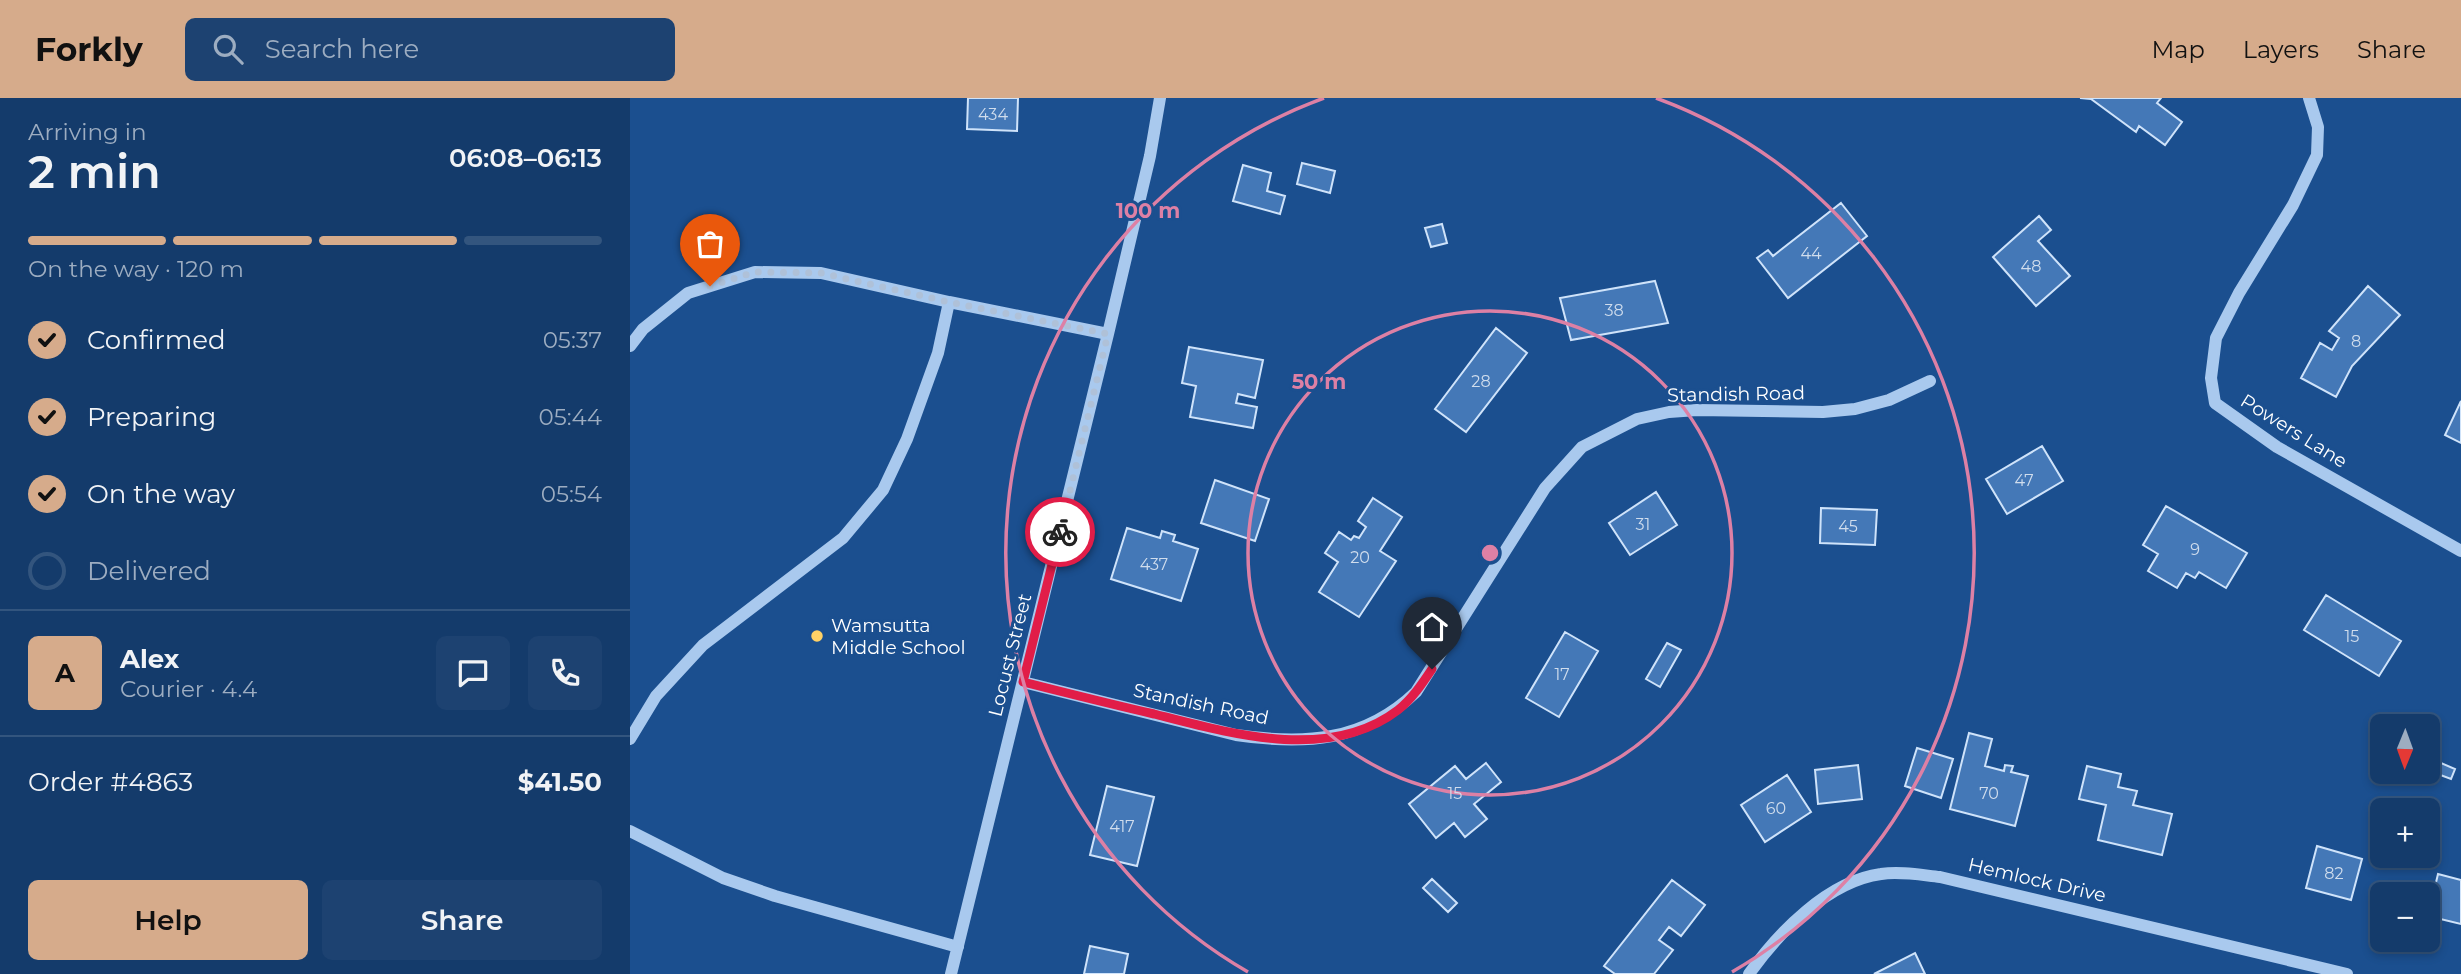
<!DOCTYPE html>
<html lang="en">
<head>
<meta charset="utf-8">
<style>
	:root { --surface:#143b6b; --page:#1d4271; --text:#f1f3f6; --muted:#9dadc1; --line:#33557e; --accent:#d6ab8b }
	body { margin:0; font-family:Montserrat,sans-serif; background:var(--page); color:var(--text); height:100vh; display:flex; flex-direction:column; font-size:26px; white-space:nowrap }
	* { box-sizing:border-box; margin:0 }
	p { font-size:23px; color:var(--muted) }
	.icon { flex:none; width:38px; height:38px; fill:none; stroke:currentColor; stroke-width:2; stroke-linecap:round; stroke-linejoin:round }
	.map { position:relative; flex:1; overflow:hidden }
	.drawer { display:flex; flex-direction:column; background:var(--surface); width:630px }
	.drawer>* { flex:none }
	.needle { width:46px; rotate:181deg }
	.buttons { position:absolute; left:1740px; top:616px; display:grid; gap:14px }
	.buttons a { display:grid; place-items:center; width:70px; height:70px; border-radius:10px; background:var(--surface); box-shadow:0 4px 10px #0003,0 0 0 2px var(--line); font-size:35px }
	.pin { position:absolute; display:grid; place-items:center; width:60px; height:60px; color:#fff; margin:-72px -30px; border-radius:50% 50% 50% 0; rotate:-45deg; box-shadow:0 0 7px #0007 }
	.pin .icon { rotate:45deg }
	.courier { position:absolute; display:grid; place-items:center; width:70px; height:70px; margin:-35px; border:5px solid #e11d48; border-radius:50%; background:#fff; color:#222; box-shadow:0 2px 9px #0007 }
	.headline em { font-style:normal; font-weight:600 }
	.headline div { display:flex; flex-direction:column-reverse }
	.headline { display:flex; align-items:center; justify-content:space-between; height:119px; padding:0 28px }
	h1 { font-size:46px; font-weight:600; line-height:52px }
	.bar { display:grid; grid-template-columns:repeat(4,1fr); gap:10px 7px; align-content:center; height:84px; padding:0 28px }
	.bar i { height:9px; border-radius:5px; background:var(--line) }
	.bar .active { background:var(--accent) }
	.bar p { grid-column:span 4 }
	.line { display:flex; align-items:center; gap:18px; padding:0 28px; border-top:2px solid var(--line) }
	.line div { flex:1 }
	.round { display:grid; place-items:center; flex:none; width:74px; height:74px; border-radius:10px; background:var(--page) }
	ol { padding:0 28px; list-style:none }
	li { display:flex; align-items:center; gap:21px; height:77px }
	li p { margin-inline-start:auto }
	li .icon { padding:7px; border-radius:50%; background:var(--accent); color:#111; stroke-width:4 }
	li:last-child { color:var(--muted) }
	li i { width:38px; height:38px; border:4px solid var(--line); border-radius:50% }
	.cta { display:flex; gap:14px; margin-top:auto; padding:14px 28px }
	.cta a { flex:1; height:80px; border-radius:10px; background:var(--accent); color:#111; font-size:28px; font-weight:600; line-height:80px; text-align:center }
	.cta a+a { background:var(--page); color:var(--text) }
	header { display:flex; align-items:center; gap:42px; box-sizing:border-box; height:98px; padding:0 35px; background:var(--accent); color:#111 }
	header strong { font-size:33px }
	nav { display:flex; gap:38px; margin-inline-start:auto; font-size:24px }
	.search { width:490px; height:63px; background:var(--page); display:flex; align-items:center; gap:18px; box-sizing:border-box; padding:0 24px; border-radius:10px; color:var(--muted); font-size:26px }
	main { display:flex; flex:1; min-height:0 }
	.map>svg:first-child { display:block }
	.building { fill:#4478b7; stroke:#cfe3fa; stroke-width:2 }
	.lines { fill:none; stroke-linecap:round; stroke-linejoin:round }
	.minor { stroke:#a9c9ee; stroke-width:12 }
	.done { stroke:#afc1d8; stroke-width:7; stroke-dasharray:0 12.6 }
	.route { stroke:#e11d48; stroke-width:9 }
	.ring { fill:none; stroke:#dd80a5; stroke-width:3.5 }
	.poi-dot { fill:#ffd166; stroke:#1b4f8f; stroke-width:2.5 }
	.labels { text-anchor:middle; dominant-baseline:central; stroke-width:6; stroke-linejoin:round; paint-order:stroke }
	.number-label { font-size:16px; fill:#d0dded }
	.street-label { font-size:19px; fill:#fff; stroke:#1b4f8f }
	.poi-label { font-size:19px; fill:#fff; stroke:#1b4f8f; text-anchor:start }
	.centre { fill:#dd80a5; stroke:#1b4f8f; stroke-width:3.5 }
	.ring-label { font-size:21px; text-anchor:middle; font-weight:bold; fill:#dd80a5; stroke:#1b4f8f; stroke-width:6; stroke-linejoin:round; paint-order:stroke }
</style>
</head>
<body>
<header>
<strong>Forkly</strong>
<div class="search"><svg class="icon" aria-label="search" viewBox="0 0 24 24"><circle cx="10" cy="10" r="6"/><path d="M15 15l6 6"/></svg>Search here</div>
<nav><a>Map</a><a>Layers</a><a>Share</a></nav>
</header>
<main>
<section class="drawer">
<div class="headline"><div><h1>2 min</h1><p>Arriving in</p></div><em>06:08–06:13</em></div>
<div class="bar"><i class="active"></i><i class="active"></i><i class="active"></i><i></i><p>On the way · 120 m</p></div>
<ol>
<li><svg class="icon" aria-label="check" viewBox="0 0 24 24"><path d="M5 12l5 5 9-10"/></svg>Confirmed<p>05:37</p></li>
<li><svg class="icon" aria-label="check" viewBox="0 0 24 24"><path d="M5 12l5 5 9-10"/></svg>Preparing<p>05:44</p></li>
<li><svg class="icon" aria-label="check" viewBox="0 0 24 24"><path d="M5 12l5 5 9-10"/></svg>On the way<p>05:54</p></li>
<li><i></i>Delivered</li>
</ol>
<div class="line" style="height:126px"><b class="round" style="background:var(--accent);color:#111">A</b><div><b>Alex</b><p>Courier · 4.4</p></div><a class="round"><svg class="icon" aria-label="chat" viewBox="0 0 24 24"><path d="M4 5h16v11H9l-5 4z"/></svg></a><a class="round"><svg class="icon" aria-label="phone" viewBox="0 0 24 24"><path d="M5 4h4l2 5-3 2q2 4 5 5l2-3 5 2v4C11 20 4 13 5 4z"/></svg></a></div>
<div class="line" style="height:91px"><div>Order #4863</div><b>$41.50</b></div>
<div class="cta"><a>Help</a><a>Share</a></div>
</section>
<div class="map">
<svg width="1831" height="876" viewBox="0 0 1831 876">
	<rect width="100%" height="100%" fill="#1b4f8f"/>
	<path class="building" d="M 338,0 L 388,0 L 387,33 L 337,31 Z
		M 1450,0 L 1531,0 L 1527,5 L 1552,24 L 1535,47 L 1509,28 L 1506,34 L 1461,1 Z
		M 672,65 L 705,73 L 700,95 L 667,86 Z
		M 613,67 L 641,75 L 637,93 L 655,98 L 650,116 L 603,103 Z
		M 1211,105 L 1237,138 L 1158,200 L 1127,160 L 1138,152 L 1143,158 Z
		M 1409,118 L 1421,132 L 1408,143 L 1440,178 L 1406,208 L 1363,159 Z
		M 812,126 L 817,145 L 801,149 L 795,130 Z
		M 1025,183 L 1038,225 L 941,242 L 930,200 Z
		M 1738,188 L 1770,217 L 1722,268 L 1706,299 L 1671,280 L 1690,245 L 1702,252 L 1709,240 L 1699,233 Z
		M 866,230 L 897,255 L 836,334 L 805,311 Z
		M 559,249 L 633,262 L 625,300 L 608,296 L 606,305 L 627,309 L 623,330 L 560,319 L 566,288 L 552,285 Z
		M 1831,303 L 1831,345 L 1815,337 Z
		M 1412,348 L 1433,383 L 1377,416 L 1356,381 Z
		M 585,382 L 639,401 L 625,443 L 571,425 Z
		M 1026,394 L 1047,427 L 1000,457 L 979,425 Z
		M 743,400 L 772,419 L 750,453 L 766,463 L 729,519 L 689,494 L 708,464 L 695,455 L 709,434 L 721,442 L 724,438 L 729,440 L 736,429 L 728,423 Z
		M 1536,408 L 1617,455 L 1596,490 L 1569,474 L 1565,480 L 1556,475 L 1547,490 L 1518,473 L 1528,456 L 1513,447 Z
		M 1191,410 L 1247,412 L 1245,447 L 1190,445 Z
		M 497,430 L 530,440 L 532,433 L 545,437 L 543,443 L 568,451 L 551,503 L 481,481 Z
		M 1696,497 L 1771,543 L 1749,578 L 1674,532 Z
		M 935,534 L 968,553 L 929,619 L 896,600 Z
		M 1037,545 L 1051,552 L 1030,589 L 1016,581 Z
		M 1339,635 L 1362,641 L 1355,668 L 1374,673 L 1375,667 L 1383,668 L 1381,674 L 1398,678 L 1385,728 L 1320,711 Z
		M 1287,650 L 1323,661 L 1311,700 L 1275,688 Z
		M 1797,659 L 1825,671 L 1821,681 L 1797,672 Z
		M 856,665 L 871,684 L 844,706 L 857,721 L 835,739 L 824,725 L 806,740 L 779,706 L 825,668 L 836,681 Z
		M 1228,667 L 1232,701 L 1188,706 L 1185,672 Z
		M 1457,668 L 1491,676 L 1488,689 L 1507,693 L 1503,707 L 1542,716 L 1532,757 L 1468,742 L 1476,707 L 1449,701 Z
		M 1157,677 L 1181,714 L 1135,744 L 1111,707 Z
		M 477,688 L 524,699 L 507,768 L 460,757 Z
		M 1767,702 L 1783,707 L 1781,712 L 1763,712 Z
		M 1687,748 L 1732,761 L 1721,802 L 1676,790 Z
		M 1808,776 L 1831,782 L 1831,826 L 1798,818 Z
		M 802,781 L 827,805 L 818,814 L 793,790 Z
		M 1042,782 L 1075,807 L 1051,838 L 1039,829 L 1029,842 L 1043,852 L 1024,876 L 985,876 L 974,868 Z
		M 460,848 L 498,856 L 494,876 L 454,876 Z
		M 1285,855 L 1295,876 L 1244,876 Z"/>
	<g class="lines">
		<path class="minor" d="M 1679,0 L 1688,29 L 1687,57 L 1663,107 L 1609,195 L 1586,240 L 1581,280 L 1585,305 L 1647,349 L 1831,453
			M 0,248 L 13,231 L 58,195 L 125,174 L 191,175 L 319,204 L 478,236
			M 393,584 L 606,637 C 674,647 734,644 786,594 L 915,390 L 952,349 L 1007,321 L 1039,314 L 1067,312 L 1193,314 L 1225,311 L 1259,302 L 1300,283
			M 0,641 L 26,598 L 73,547 L 213,440 L 253,392 L 277,341 L 308,255 L 319,204
			M 0,733 L 93,780 L 145,798 L 328,849
			M 321,876 L 478,236 L 520,58 L 530,0
			M 1119,876 C 1148,835 1198,783 1251,776 C 1270,773 1291,777 1310,779 L 1717,876"/>
	</g>
	<g class="lines">
		<path class="done" d="M 80,188 L 125,174 L 191,175 L 319,204 L 478,236 L 430,434"/>
		<path class="route" d="M 430,434 L 393,584 C 437,595 480,606 524,616 C 598,635 699,665 768,612 C 782,601 792,586 802,571"/>
	</g>
	<g class="ring">
		<circle cx="860" cy="455" r="242"/>
		<path d="M618 874A484 484 0 0 1 694 0M1026 0A484 484 0 0 1 1102 874"/>
	</g>
	<circle class="poi-dot" cx="187" cy="538" r="7"/>
	<g class="labels">
		<g class="number-label">
			<text x="363" y="16">434</text>
			<text x="1181" y="155">44</text>
			<text x="1401" y="168">48</text>
			<text x="984" y="212">38</text>
			<text x="1726" y="243">8</text>
			<text x="851" y="283">28</text>
			<text x="1394" y="382">47</text>
			<text x="1013" y="426">31</text>
			<text x="1218" y="428">45</text>
			<text x="1565" y="451">9</text>
			<text x="730" y="459">20</text>
			<text x="524" y="466">437</text>
			<text x="1722" y="538">15</text>
			<text x="932" y="576">17</text>
			<text x="825" y="695">15</text>
			<text x="1359" y="695">70</text>
			<text x="1146" y="710">60</text>
			<text x="492" y="728">417</text>
			<text x="1704" y="775">82</text>
		</g>
		<g class="street-label">
			<text transform="translate(1106 296) rotate(-1)">Standish Road</text>
			<text transform="translate(1664 333) rotate(32)">Powers Lane</text>
			<text transform="translate(380 557) rotate(-76)">Locust Street</text>
			<text transform="translate(571 606) rotate(12)">Standish Road</text>
			<text transform="translate(1407 782) rotate(13)">Hemlock Drive</text>
		</g>
		<g class="poi-label">
			<text x="201" y="527">Wamsutta<tspan x="201" dy="22">Middle School</tspan></text>
		</g>
	</g>
	<circle cx="860" cy="455" r="10" class="centre"/>
	<g class="ring-label">
		<text x="518" y="120">100 m</text>
		<text x="689" y="291">50 m</text>
	</g>
</svg>
<div class="buttons">
<a><svg class="needle" viewBox="-14 -14 28 28"><path d="M0-13l5 13h-10z" fill="#e53935"/><path d="M0 13l5-13h-10z" fill="#9dadc1"/></svg></a>
<a>+</a>
<a>−</a>
</div>
<div class="pin" style="left:80px;top:188px;background:#ea580c"><svg class="icon" aria-label="bag" viewBox="0 0 24 24"><path d="M5 8h14l-1 12H6zM9 8a3 3 0 0 1 6 0"/></svg></div>
<div class="pin" style="left:802px;top:571px;background:#1f2937"><svg class="icon" aria-label="home" viewBox="0 0 24 24"><path d="M3 11l9-7 9 7M6 9v11h12V9"/></svg></div>
<div class="courier" style="left:430px;top:434px"><svg class="icon" aria-label="bike" viewBox="0 0 24 24"><circle cx="6" cy="16" r="4"/><circle cx="18" cy="16" r="4"/><path d="M6 16l4-8h5l3 8M10 8l3 8H6M13 5h3"/></svg></div>
</div>
</main>
</body>
</html>
